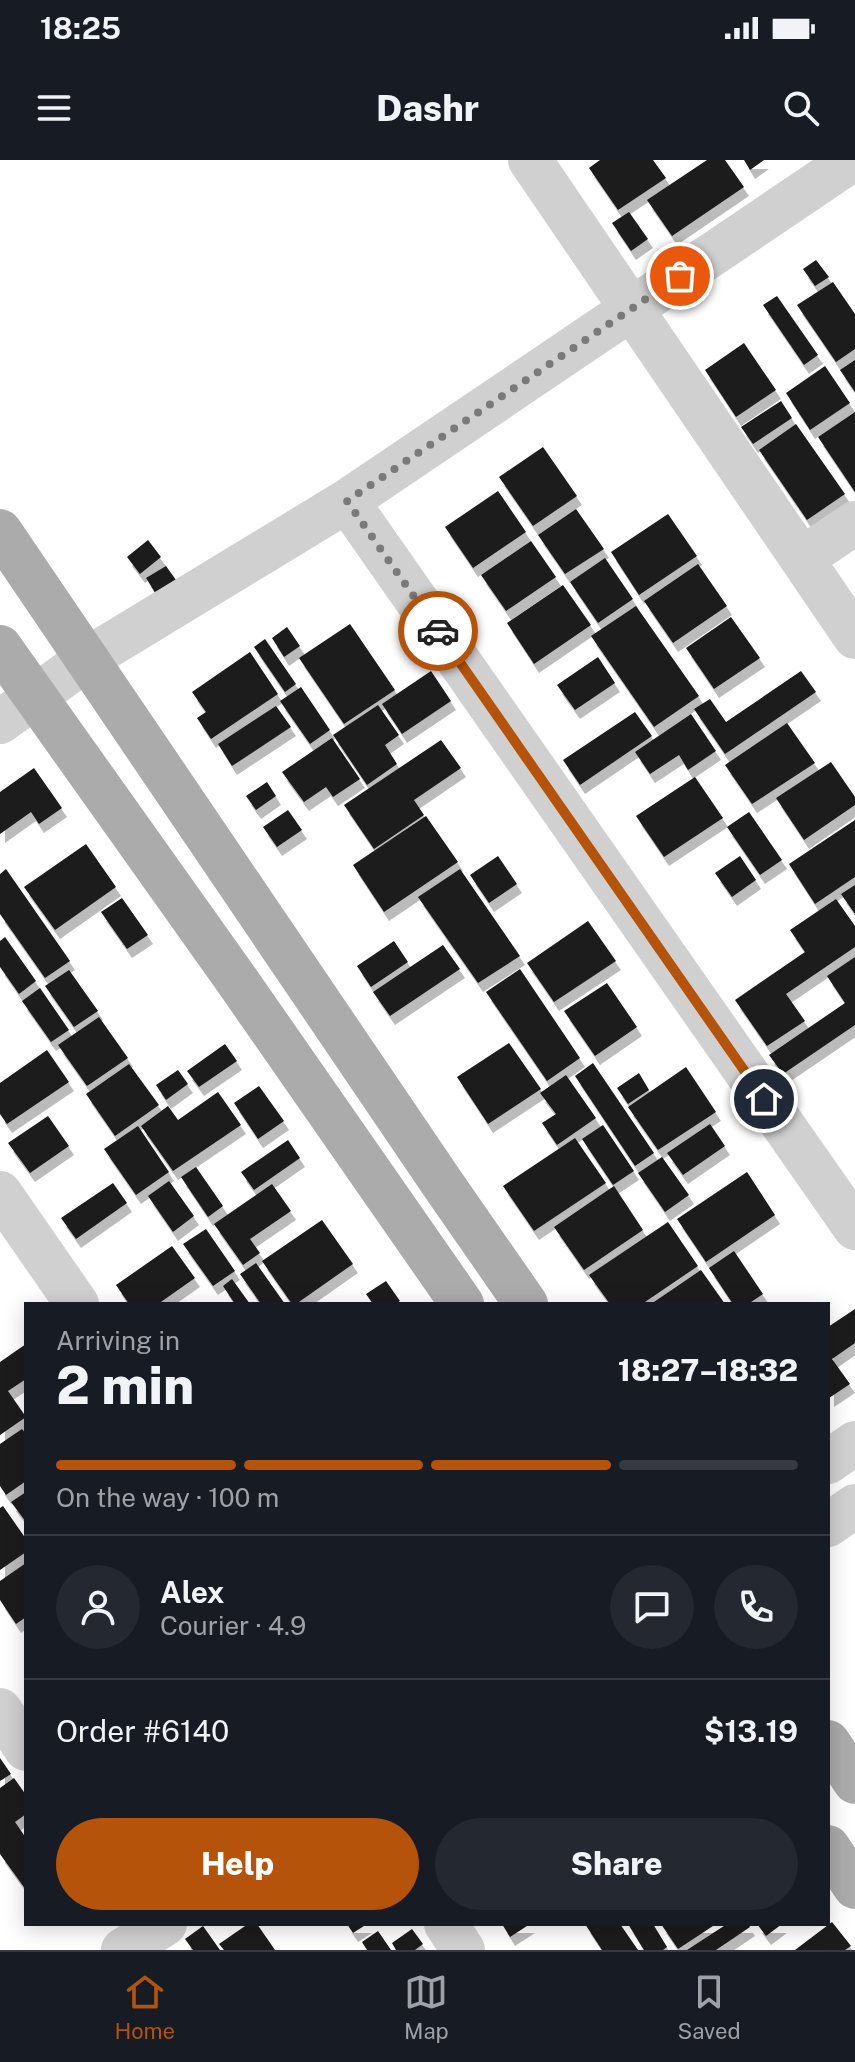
<!DOCTYPE html>
<html lang="en">
<head>
<meta charset="utf-8">
<style>
	:root { --surface:#171b24; --page:#242831; --text:#f1f3f6; --muted:#9ea1a6; --line:#363941; --accent:#b45309 }
	body { margin:0; font-family:"Public Sans",sans-serif; background:var(--page); color:var(--text); height:100vh; display:flex; flex-direction:column; font-size:30px; white-space:nowrap }
	* { box-sizing:border-box; margin:0 }
	p { font-size:26px; color:var(--muted) }
	.icon { flex:none; width:44px; height:44px; fill:none; stroke:currentColor; stroke-width:2; stroke-linecap:round; stroke-linejoin:round }
	.map { position:relative; flex:1; overflow:hidden }
	.details { position:absolute; left:24px; top:1142px; width:806px; height:624px; display:flex; flex-direction:column; background:var(--surface); border-radius:0px; box-shadow:0 4px 20px #0003 }
	.details>* { flex:none }
	.pin { position:absolute; display:grid; place-items:center; width:68px; height:68px; color:#fff; margin:-34px; border:4px solid #fff; border-radius:50%; box-shadow:0 2px 8px #0007 }
	.courier { position:absolute; display:grid; place-items:center; width:80px; height:80px; margin:-40px; border:6px solid #b45309; border-radius:50%; background:#fff; color:#222; box-shadow:0 2px 10px #0007 }
	.headline em { font-style:normal; font-weight:800 }
	.headline div { display:flex; flex-direction:column-reverse }
	.headline { display:flex; align-items:center; justify-content:space-between; height:136px; padding:0 32px }
	h1 { font-size:52px; font-weight:800; line-height:60px }
	.bar { display:grid; grid-template-columns:repeat(4,1fr); gap:12px 8px; align-content:center; height:96px; padding:0 32px }
	.bar i { height:10px; border-radius:6px; background:var(--line) }
	.bar .current { background:var(--accent) }
	.bar p { grid-column:span 4 }
	.line { display:flex; align-items:center; gap:20px; padding:0 32px; border-top:2px solid var(--line) }
	.line div { flex:1 }
	.round { display:grid; place-items:center; flex:none; width:84px; height:84px; border-radius:42px; background:var(--page) }
	.cta { display:flex; gap:16px; margin-top:auto; padding:16px 32px }
	.cta a { flex:1; height:92px; border-radius:48px; background:var(--accent); color:#fff; font-size:32px; font-weight:800; line-height:92px; text-align:center }
	.cta a+a { background:var(--page); color:var(--text) }
	.status { display:flex; justify-content:space-between; align-items:center; height:56px; padding:0 40px; background:var(--surface); direction:ltr }
	.status svg { height:22px; fill:currentColor }
	header { display:flex; justify-content:space-between; align-items:center; height:104px; padding:0 32px; background:var(--surface); font-size:36px; font-weight:800 }
	.menu { display:flex; justify-content:space-around; align-items:center; height:112px; border-top:2px solid var(--line); background:var(--surface); font-size:22px; color:var(--muted) }
	.menu a { display:grid; justify-items:center; gap:4px }
	.menu .current { color:var(--accent) }
	.map>svg:first-child { display:block }
	.building { fill:#1a1a1a; filter:url(#shadow) }
	.lines { fill:none; stroke-linecap:round; stroke-linejoin:round }
	.minor { stroke:#d0d0d0; stroke-width:44 }
	.major { stroke:#ababab; stroke-width:44 }
	.done { stroke:#7a7a7a; stroke-width:8; stroke-dasharray:0 14.4 }
	.route { stroke:#b45309; stroke-width:10 }
</style>
</head>
<body>
<div class="status"><b>18:25</b><svg viewBox="0 0 49 12"><path d="M0 12V9h3v3zM5 12V6h3v6zM10 12V3h3v9zM15 12V0h3v12zM26 1h20v11H26zM47 4h2v5h-2z"/></svg></div>
<header><svg class="icon" aria-label="menu" viewBox="0 0 24 24"><path d="M4 6h16M4 12h16M4 18h16"/></svg>Dashr<svg class="icon" aria-label="search" viewBox="0 0 24 24"><circle cx="10" cy="10" r="6"/><path d="M15 15l6 6"/></svg></header>
<div class="map">
<svg width="855" height="1790" viewBox="0 0 855 1790">
	<defs>
		<filter id="shadow"><feDropShadow dx="5" dy="9" stdDeviation="0" flood-color="#0004"/></filter>
	</defs>
	<rect width="100%" height="100%" fill="#fff"/>
	<path class="building" d="M 600,0 L 653,0 L 666,18 L 618,50 L 589,8 Z
		M 707,0 L 725,0 L 744,27 L 672,76 L 647,40 Z
		M 744,0 L 764,0 L 750,10 Z
		M 629,52 L 648,79 L 631,91 L 612,63 Z
		M 816,100 L 829,117 L 815,126 L 803,109 Z
		M 833,122 L 855,154 L 855,189 L 836,202 L 797,145 Z
		M 777,136 L 818,195 L 804,205 L 763,145 Z
		M 744,183 L 776,230 L 736,257 L 705,210 Z
		M 855,200 L 855,232 L 840,210 Z
		M 825,206 L 850,243 L 810,270 L 786,233 Z
		M 781,241 L 792,258 L 753,284 L 741,267 Z
		M 855,252 L 855,332 L 818,277 Z
		M 796,264 L 845,334 L 807,360 L 759,290 Z
		M 543,287 L 577,336 L 533,366 L 499,317 Z
		M 498,331 L 526,372 L 473,408 L 445,367 Z
		M 576,349 L 604,389 L 565,414 L 538,375 Z
		M 668,354 L 697,396 L 639,435 L 611,392 Z
		M 148,380 L 161,397 L 140,414 L 127,397 Z
		M 531,381 L 556,417 L 506,451 L 481,415 Z
		M 605,398 L 633,439 L 598,463 L 570,422 Z
		M 698,404 L 727,446 L 673,483 L 644,441 Z
		M 166,406 L 176,420 L 156,434 L 146,418 Z
		M 563,425 L 591,465 L 534,504 L 507,463 Z
		M 636,446 L 699,536 L 654,567 L 591,476 Z
		M 731,457 L 760,498 L 714,529 L 686,488 Z
		M 350,464 L 395,530 L 344,564 L 299,498 Z
		M 287,467 L 300,486 L 284,497 L 272,478 Z
		M 265,479 L 296,524 L 285,532 L 254,487 Z
		M 250,492 L 278,534 L 211,579 L 197,558 L 206,552 L 192,532 Z
		M 598,497 L 615,523 L 575,550 L 557,525 Z
		M 431,511 L 451,541 L 402,574 L 382,544 Z
		M 801,511 L 816,532 L 725,594 L 694,549 L 710,539 L 726,562 Z
		M 301,527 L 330,570 L 310,584 L 280,541 Z
		M 378,545 L 399,575 L 385,585 L 397,604 L 367,625 L 333,575 Z
		M 276,546 L 291,567 L 232,606 L 218,584 Z
		M 635,552 L 652,576 L 580,625 L 563,600 Z
		M 691,554 L 716,591 L 688,610 L 679,595 L 650,614 L 635,592 Z
		M 787,563 L 815,603 L 752,644 L 725,605 Z
		M 332,578 L 360,619 L 333,637 L 326,627 L 304,642 L 282,612 Z
		M 441,580 L 461,608 L 414,640 L 424,655 L 374,689 L 344,645 Z
		M 831,602 L 855,637 L 855,645 L 804,680 L 776,638 Z
		M 34,608 L 62,648 L 39,664 L 31,652 L 0,674 L 0,632 Z
		M 695,617 L 723,658 L 664,697 L 636,656 Z
		M 267,622 L 276,636 L 256,650 L 246,636 Z
		M 288,650 L 302,670 L 277,687 L 263,667 Z
		M 749,652 L 782,700 L 760,715 L 727,667 Z
		M 426,656 L 458,702 L 384,752 L 353,705 Z
		M 855,660 L 855,717 L 815,744 L 789,704 Z
		M 86,684 L 116,727 L 55,770 L 24,727 Z
		M 498,696 L 517,724 L 489,743 L 470,715 Z
		M 740,696 L 756,720 L 732,737 L 715,713 Z
		M 6,709 L 70,801 L 45,818 L 0,754 L 0,714 Z
		M 460,709 L 520,796 L 478,823 L 418,737 Z
		M 855,725 L 855,754 L 841,734 Z
		M 122,738 L 148,775 L 127,789 L 101,752 Z
		M 836,739 L 855,766 L 855,787 L 786,834 L 805,861 L 767,886 L 735,840 L 805,792 L 790,770 Z
		M 588,761 L 616,801 L 554,842 L 527,803 Z
		M 5,777 L 36,821 L 19,834 L 0,807 L 0,781 Z
		M 394,781 L 408,802 L 371,827 L 357,806 Z
		M 443,785 L 460,809 L 390,856 L 373,832 Z
		M 855,797 L 855,865 L 783,914 L 769,895 L 845,843 L 827,816 Z
		M 520,809 L 580,898 L 547,921 L 486,832 Z
		M 69,810 L 98,851 L 74,867 L 45,826 Z
		M 607,823 L 637,867 L 595,896 L 564,851 Z
		M 40,828 L 69,870 L 51,882 L 22,841 Z
		M 99,857 L 128,898 L 87,926 L 58,885 Z
		M 509,883 L 541,929 L 488,964 L 457,917 Z
		M 225,884 L 237,901 L 199,927 L 187,911 Z
		M 47,890 L 69,922 L 7,964 L 0,954 L 0,923 Z
		M 593,903 L 654,993 L 635,1006 L 575,916 Z
		M 129,904 L 159,945 L 115,976 L 86,934 Z
		M 686,907 L 716,952 L 658,990 L 628,947 Z
		M 178,910 L 188,924 L 166,940 L 156,925 Z
		M 639,913 L 649,930 L 628,944 L 617,928 Z
		M 566,915 L 596,958 L 557,985 L 542,963 L 556,954 L 540,933 Z
		M 259,926 L 284,961 L 258,979 L 234,943 Z
		M 218,932 L 241,965 L 173,1011 L 141,966 L 168,946 L 178,960 Z
		M 48,956 L 69,986 L 30,1013 L 8,983 Z
		M 710,964 L 725,986 L 683,1015 L 667,993 Z
		M 603,965 L 634,1011 L 613,1025 L 582,979 Z
		M 138,966 L 169,1012 L 136,1035 L 104,989 Z
		M 575,978 L 606,1023 L 534,1071 L 503,1026 Z
		M 288,980 L 300,998 L 254,1030 L 241,1012 Z
		M 662,997 L 689,1035 L 665,1052 L 638,1013 Z
		M 196,1007 L 223,1046 L 208,1057 L 181,1017 Z
		M 747,1012 L 775,1055 L 706,1102 L 677,1059 Z
		M 169,1021 L 194,1056 L 173,1072 L 148,1036 Z
		M 113,1023 L 127,1043 L 76,1079 L 61,1058 Z
		M 272,1024 L 291,1051 L 250,1079 L 260,1093 L 243,1105 L 214,1064 Z
		M 614,1026 L 643,1070 L 584,1110 L 554,1067 Z
		M 322,1060 L 353,1104 L 296,1144 L 292,1144 L 262,1101 Z
		M 668,1062 L 698,1106 L 642,1144 L 610,1144 L 589,1115 Z
		M 206,1069 L 235,1111 L 213,1126 L 183,1084 Z
		M 172,1086 L 195,1118 L 158,1144 L 129,1144 L 116,1125 Z
		M 734,1091 L 763,1134 L 748,1144 L 733,1144 L 709,1108 Z
		M 256,1103 L 285,1144 L 261,1144 L 240,1114 Z
		M 701,1110 L 725,1144 L 651,1144 Z
		M 232,1119 L 250,1144 L 235,1144 L 223,1126 Z
		M 386,1121 L 400,1141 L 395,1144 L 373,1144 L 366,1134 Z
		M 855,1149 L 855,1183 L 832,1199 L 850,1224 L 829,1238 L 828,1167 Z
		M 26,1184 L 26,1219 L 8,1231 L 26,1257 L 0,1275 L 0,1202 Z
		M 22,1269 L 26,1274 L 26,1321 L 6,1335 L 0,1326 L 0,1284 Z
		M 26,1332 L 26,1362 L 11,1342 Z
		M 3,1346 L 26,1379 L 26,1392 L 0,1410 L 0,1348 Z
		M 26,1403 L 26,1457 L 16,1464 L 0,1440 L 0,1421 Z
		M 0,1598 L 11,1614 L 0,1621 Z
		M 14,1618 L 26,1635 L 26,1654 L 15,1662 L 26,1678 L 26,1730 L 0,1694 L 0,1628 Z
		M 832,1762 L 851,1786 L 845,1790 L 795,1790 Z
		M 248,1764 L 257,1764 L 275,1790 L 224,1790 L 219,1784 Z
		M 347,1764 L 367,1764 L 353,1773 Z
		M 502,1764 L 530,1764 L 510,1777 Z
		M 585,1764 L 620,1764 L 638,1790 L 602,1790 Z
		M 628,1764 L 653,1764 L 667,1787 L 663,1790 L 644,1790 Z
		M 661,1764 L 716,1764 L 678,1789 Z
		M 727,1764 L 748,1764 L 750,1767 L 716,1790 L 687,1790 Z
		M 757,1764 L 782,1764 L 766,1776 Z
		M 203,1766 L 220,1790 L 193,1790 L 185,1779 Z
		M 412,1769 L 423,1784 L 415,1790 L 396,1790 L 392,1783 Z
		M 378,1771 L 391,1790 L 367,1790 L 362,1782 Z"/>
	<g class="lines">
		<path class="minor" d="M 530,0 L 855,477
			M 347,341 L 855,1068
			M 803,398 L 855,363
			M 0,562 L 87,499 L 347,341 L 852,0
			M 0,1033 L 77,1144
			M 828,1302 L 855,1283
			M 828,1365 L 855,1346
			M 0,1550 L 26,1589
			M 446,1764 L 463,1790
			M 123,1790 L 165,1764"/>
		<path class="major" d="M 0,371 L 442,1023 L 526,1144
			M 0,487 L 238,822 L 462,1144
			M 828,1582 L 855,1622
			M 828,1687 L 855,1727"/>
	</g>
	<g class="lines">
		<path class="done" d="M 438,471 L 347,341 L 680,116"/>
		<path class="route" d="M 438,471 L 764,939"/>
	</g>
</svg>
<div class="pin" style="left:680px;top:116px;background:#ea580c"><svg class="icon" aria-label="bag" viewBox="0 0 24 24"><path d="M5 8h14l-1 12H6zM9 8a3 3 0 0 1 6 0"/></svg></div>
<div class="pin" style="left:764px;top:939px;background:#1f2937"><svg class="icon" aria-label="home" viewBox="0 0 24 24"><path d="M3 11l9-7 9 7M6 9v11h12V9"/></svg></div>
<div class="courier" style="left:438px;top:471px"><svg class="icon" aria-label="car" viewBox="0 0 24 24"><path d="M5 17H2v-5l4-1 3-4h7l3 4 3 1v5h-3M9 17h6M6 11h13"/><circle cx="7" cy="17" r="2"/><circle cx="17" cy="17" r="2"/></svg></div>
<section class="details">
<div class="headline"><div><h1>2 min</h1><p>Arriving in</p></div><em>18:27–18:32</em></div>
<div class="bar"><i class="current"></i><i class="current"></i><i class="current"></i><i></i><p>On the way · 100 m</p></div>
<div class="line" style="height:144px"><a class="round"><svg class="icon" aria-label="person" viewBox="0 0 24 24"><circle cx="12" cy="8" r="4"/><path d="M4 21q1-7 8-7t8 7"/></svg></a><div><b>Alex</b><p>Courier · 4.9</p></div><a class="round"><svg class="icon" aria-label="chat" viewBox="0 0 24 24"><path d="M4 5h16v11H9l-5 4z"/></svg></a><a class="round"><svg class="icon" aria-label="phone" viewBox="0 0 24 24"><path d="M5 4h4l2 5-3 2q2 4 5 5l2-3 5 2v4C11 20 4 13 5 4z"/></svg></a></div>
<div class="line" style="height:104px"><div>Order #6140</div><b>$13.19</b></div>
<div class="cta"><a>Help</a><a>Share</a></div>
</section>
</div>
<nav class="menu">
<a class="current"><svg class="icon" aria-label="home" viewBox="0 0 24 24"><path d="M3 11l9-7 9 7M6 9v11h12V9"/></svg>Home</a>
<a><svg class="icon" aria-label="map" viewBox="0 0 24 24"><path d="M3 6l6-2 6 2 6-2v14l-6 2-6-2-6 2zM9 4v14M15 6v14"/></svg>Map</a>
<a><svg class="icon" aria-label="saved" viewBox="0 0 24 24"><path d="M7 4h10v16l-5-4-5 4z"/></svg>Saved</a>
</nav>
</body>
</html>
